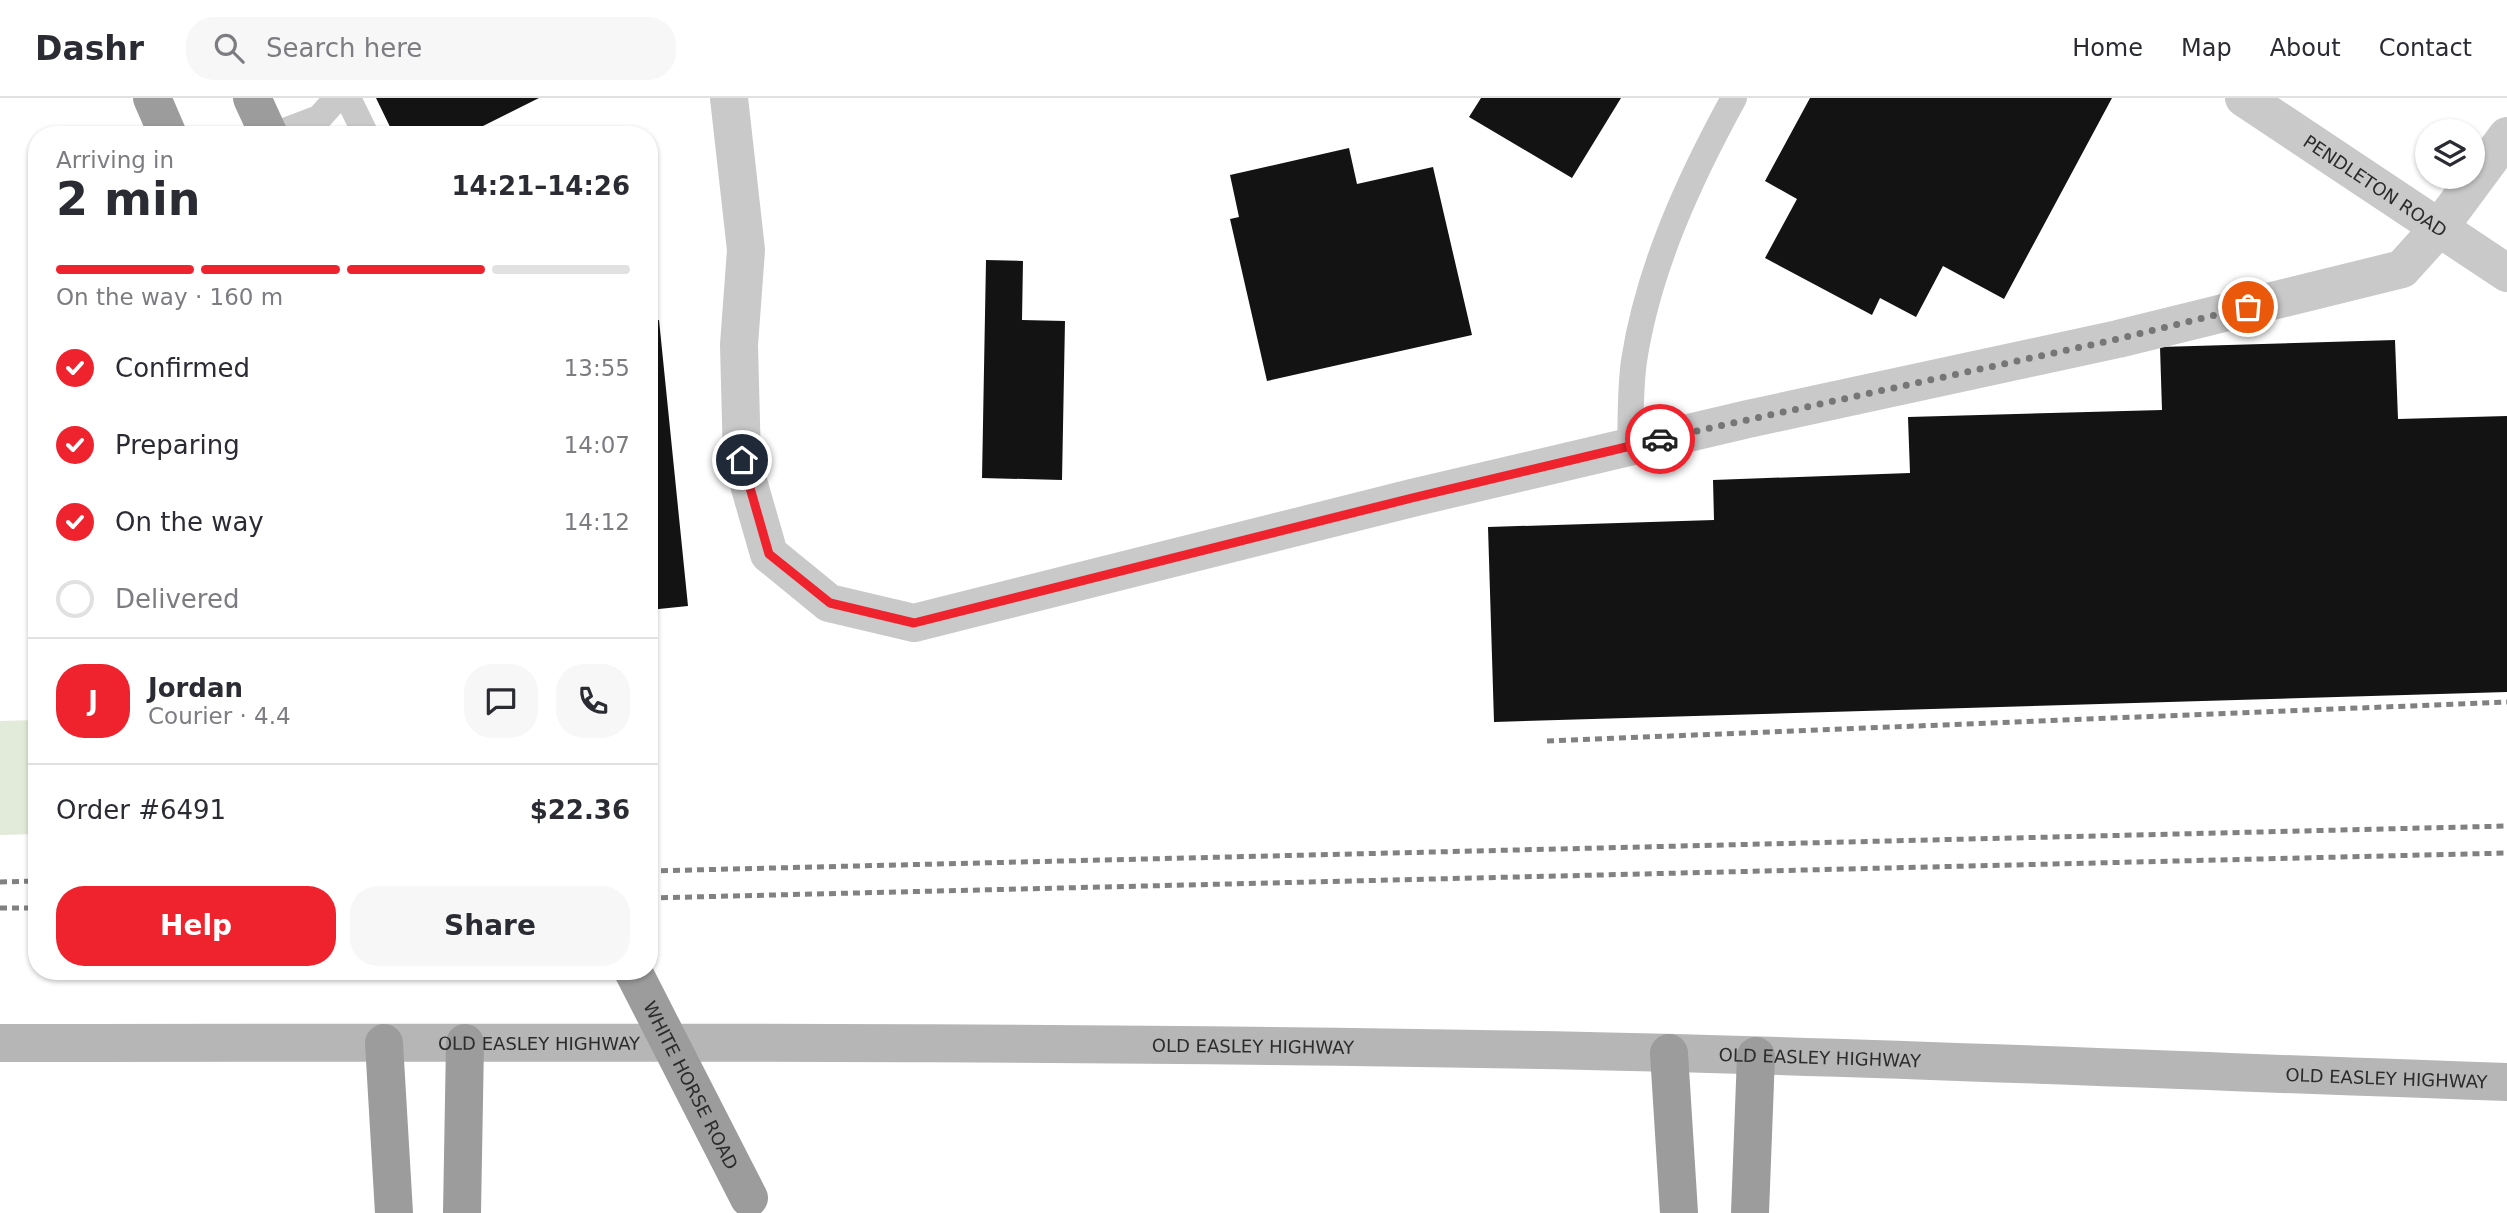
<!DOCTYPE html>
<html lang="en">
<head>
<meta charset="utf-8">
<style>
	:root { --surface:#fff; --page:#f7f7f7; --text:#2b2b33; --muted:#7c7c81; --line:#e1e1e2; --accent:#ef232e }
	body { margin:0; font-family:"DejaVu Sans",sans-serif; background:var(--page); color:var(--text); height:100vh; display:flex; flex-direction:column; font-size:26px; white-space:nowrap }
	* { box-sizing:border-box; margin:0 }
	p { font-size:23px; color:var(--muted) }
	.icon { flex:none; width:38px; height:38px; fill:none; stroke:currentColor; stroke-width:2; stroke-linecap:round; stroke-linejoin:round }
	.map { position:relative; flex:1; overflow:hidden }
	.details { position:absolute; left:28px; top:28px; width:630px; height:854px; display:flex; flex-direction:column; background:var(--surface); border-radius:28px; box-shadow:0 2px 5px #0004 }
	.details>* { flex:none }
	.tools { position:absolute; left:2415px; top:21px; display:grid; gap:14px }
	.tools a { display:grid; place-items:center; width:70px; height:70px; border-radius:50%; background:var(--surface); box-shadow:0 2px 5px #0004; font-size:35px }
	.pin { position:absolute; display:grid; place-items:center; width:60px; height:60px; color:#fff; margin:-30px; border:4px solid #fff; border-radius:50%; box-shadow:0 2px 7px #0007 }
	.courier { position:absolute; display:grid; place-items:center; width:70px; height:70px; margin:-35px; border:5px solid #ef232e; border-radius:50%; background:#fff; color:#222; box-shadow:0 2px 9px #0007 }
	.head em { font-style:normal; font-weight:600 }
	.head div { display:flex; flex-direction:column-reverse }
	.head { display:flex; align-items:center; justify-content:space-between; height:119px; padding:0 28px }
	h1 { font-size:46px; font-weight:600; line-height:52px }
	.bar { display:grid; grid-template-columns:repeat(4,1fr); gap:10px 7px; align-content:center; height:84px; padding:0 28px }
	.bar i { height:9px; border-radius:5px; background:var(--line) }
	.bar .active { background:var(--accent) }
	.bar p { grid-column:span 4 }
	.line { display:flex; align-items:center; gap:18px; padding:0 28px; border-top:2px solid var(--line) }
	.line div { flex:1 }
	.round { display:grid; place-items:center; flex:none; width:74px; height:74px; border-radius:28px; background:var(--page) }
	ol { padding:0 28px; list-style:none }
	li { display:flex; align-items:center; gap:21px; height:77px }
	li p { margin-inline-start:auto }
	li .icon { padding:7px; border-radius:50%; background:var(--accent); color:#fff; stroke-width:4 }
	li:last-child { color:var(--muted) }
	li i { width:38px; height:38px; border:4px solid var(--line); border-radius:50% }
	.cta { display:flex; gap:14px; margin-top:auto; padding:14px 28px }
	.cta a { flex:1; height:80px; border-radius:28px; background:var(--accent); color:#fff; font-size:28px; font-weight:600; line-height:80px; text-align:center }
	.cta a+a { background:var(--page); color:var(--text) }
	header { display:flex; align-items:center; gap:42px; box-sizing:border-box; height:98px; padding:0 35px; background:var(--surface); border-bottom:2px solid var(--line) }
	header strong { font-size:33px }
	nav { display:flex; gap:38px; margin-inline-start:auto; font-size:24px }
	.search { width:490px; height:63px; background:var(--page); display:flex; align-items:center; gap:18px; box-sizing:border-box; padding:0 24px; border-radius:28px; color:var(--muted); font-size:26px }
	.map>svg:first-child { display:block }
	.green { fill:#e2ebd9 }
	.building { fill:#131313 }
	.lines { fill:none; stroke-linecap:round; stroke-linejoin:round }
	.service { stroke:#c9c9c9; stroke-width:26 }
	.minor { stroke:#c9c9c9; stroke-width:38 }
	.tertiary { stroke:#c9c9c9; stroke-width:38 }
	.secondary { stroke:#b6b6b6; stroke-width:38 }
	.trunk { stroke:#9c9c9c; stroke-width:38 }
	.rail { stroke:#818181; stroke-width:5; stroke-dasharray:7 5; stroke-linecap:butt }
	.trunk-bridge { stroke:#9c9c9c; stroke-width:38 }
	.done { stroke:#767676; stroke-width:7; stroke-dasharray:0 12.6 }
	.route { stroke:#ef232e; stroke-width:9 }
	.labels { text-anchor:middle; dominant-baseline:central; stroke-width:7; stroke-linejoin:round; paint-order:stroke }
	.street-label { font-size:18px; fill:#2c2c2c; stroke:#fff }
</style>
</head>
<body>
<header>
<strong>Dashr</strong>
<div class="search"><svg class="icon" aria-label="search" viewBox="0 0 24 24"><circle cx="10" cy="10" r="6"/><path d="M15 15l6 6"/></svg>Search here</div>
<nav><a>Home</a><a>Map</a><a>About</a><a>Contact</a></nav>
</header>
<div class="map">
<svg width="2507" height="1115" viewBox="0 0 2507 1115">
	<rect width="100%" height="100%" fill="#fff"/>
	<path class="green" d="M 37,622 L 37,736 L 0,737 L 0,623 Z"/>
	<path class="building" d="M 376,0 L 539,0 L 465,37 L 394,37 Z
		M 1481,0 L 1621,0 L 1572,80 L 1469,19 Z
		M 1810,0 L 2112,0 L 2004,201 L 1943,168 L 1916,219 L 1880,200 L 1872,217 L 1765,160 L 1797,101 L 1765,83 Z
		M 1349,50 L 1357,86 L 1433,69 L 1472,237 L 1267,283 L 1230,121 L 1239,119 L 1230,77 Z
		M 986,162 L 1023,163 L 1022,222 L 1065,223 L 1062,382 L 982,380 Z
		M 659,222 L 688,508 L 649,512 L 649,223 Z
		M 2395,242 L 2398,321 L 2507,318 L 2507,594 L 1494,624 L 1488,429 L 1714,422 L 1713,382 L 1910,375 L 1908,319 L 2162,312 L 2160,249 Z"/>
	<g class="lines">
		<path class="service" d="M 348,0 L 366,37
			M 274,37 L 319,20 L 337,0
			M 1630,348 C 1631,320 1630,291 1634,263 C 1648,171 1689,82 1734,0"/>
		<path class="minor" d="M 729,0 L 746,152 L 739,247 L 742,362 L 769,456 L 829,505 L 914,525 L 1412,400 L 1748,321 L 2118,241 L 2402,171 L 2439,130 L 2507,38"/>
		<path class="tertiary" id="s1" d="M 2244,0 L 2507,175"/>
		<path class="secondary" id="s2" d="M 0,945 C 529,945 1058,942 1588,953 C 1894,959 2201,974 2507,984"/>
		<path class="trunk" d="M 152,0 L 168,37
			M 252,0 L 269,37
			M 384,945 L 394,1115
			M 1669,955 L 1679,1115
			M 462,1115 L 465,945
			M 1750,1115 L 1756,958"/>
		<path class="rail" d="M 1547,643 L 2507,604
			M 649,773 L 2507,728
			M 0,784 L 37,783
			M 649,800 L 2507,755
			M 0,810 L 37,810"/>
		<path class="trunk-bridge" id="s3" d="M 633,873 L 749,1100"/>
	</g>
	<g class="lines">
		<path class="done" d="M 1660,341 L 2118,241 L 2248,209"/>
		<path class="route" d="M 742,362 L 769,456 L 830,505 L 914,525 L 1412,400 L 1660,341"/>
	</g>
	<g class="labels">
		<g class="street-label">
			<text stroke="none"><textPath href="#s1" startOffset="158">PENDLETON ROAD</textPath></text>
			<text stroke="none"><textPath href="#s2" startOffset="539">OLD EASLEY HIGHWAY</textPath></text>
			<text stroke="none"><textPath href="#s2" startOffset="1253">OLD EASLEY HIGHWAY</textPath></text>
			<text stroke="none"><textPath href="#s2" startOffset="1820">OLD EASLEY HIGHWAY</textPath></text>
			<text stroke="none"><textPath href="#s2" startOffset="2387">OLD EASLEY HIGHWAY</textPath></text>
			<text stroke="none"><textPath href="#s3" startOffset="128">WHITE HORSE ROAD</textPath></text>
		</g>
	</g>
</svg>
<div class="tools">
<a><svg class="icon" aria-label="layers" viewBox="0 0 24 24"><path d="M12 4l9 5-9 5-9-5zM3 14l9 5 9-5"/></svg></a>
</div>
<div class="pin" style="left:2248px;top:209px;background:#ea580c"><svg class="icon" aria-label="bag" viewBox="0 0 24 24"><path d="M5 8h14l-1 12H6zM9 8a3 3 0 0 1 6 0"/></svg></div>
<div class="pin" style="left:742px;top:362px;background:#1f2937"><svg class="icon" aria-label="home" viewBox="0 0 24 24"><path d="M3 11l9-7 9 7M6 9v11h12V9"/></svg></div>
<div class="courier" style="left:1660px;top:341px"><svg class="icon" aria-label="car" viewBox="0 0 24 24"><path d="M5 17H2v-5l4-1 3-4h7l3 4 3 1v5h-3M9 17h6M6 11h13"/><circle cx="7" cy="17" r="2"/><circle cx="17" cy="17" r="2"/></svg></div>
<section class="details">
<div class="head"><div><h1>2 min</h1><p>Arriving in</p></div><em>14:21–14:26</em></div>
<div class="bar"><i class="active"></i><i class="active"></i><i class="active"></i><i></i><p>On the way · 160 m</p></div>
<ol>
<li><svg class="icon" aria-label="check" viewBox="0 0 24 24"><path d="M5 12l5 5 9-10"/></svg>Confirmed<p>13:55</p></li>
<li><svg class="icon" aria-label="check" viewBox="0 0 24 24"><path d="M5 12l5 5 9-10"/></svg>Preparing<p>14:07</p></li>
<li><svg class="icon" aria-label="check" viewBox="0 0 24 24"><path d="M5 12l5 5 9-10"/></svg>On the way<p>14:12</p></li>
<li><i></i>Delivered</li>
</ol>
<div class="line" style="height:126px"><b class="round" style="background:var(--accent);color:#fff">J</b><div><b>Jordan</b><p>Courier · 4.4</p></div><a class="round"><svg class="icon" aria-label="chat" viewBox="0 0 24 24"><path d="M4 5h16v11H9l-5 4z"/></svg></a><a class="round"><svg class="icon" aria-label="phone" viewBox="0 0 24 24"><path d="M5 4h4l2 5-3 2q2 4 5 5l2-3 5 2v4C11 20 4 13 5 4z"/></svg></a></div>
<div class="line" style="height:91px"><div>Order #6491</div><b>$22.36</b></div>
<div class="cta"><a>Help</a><a>Share</a></div>
</section>
</div>
</body>
</html>
